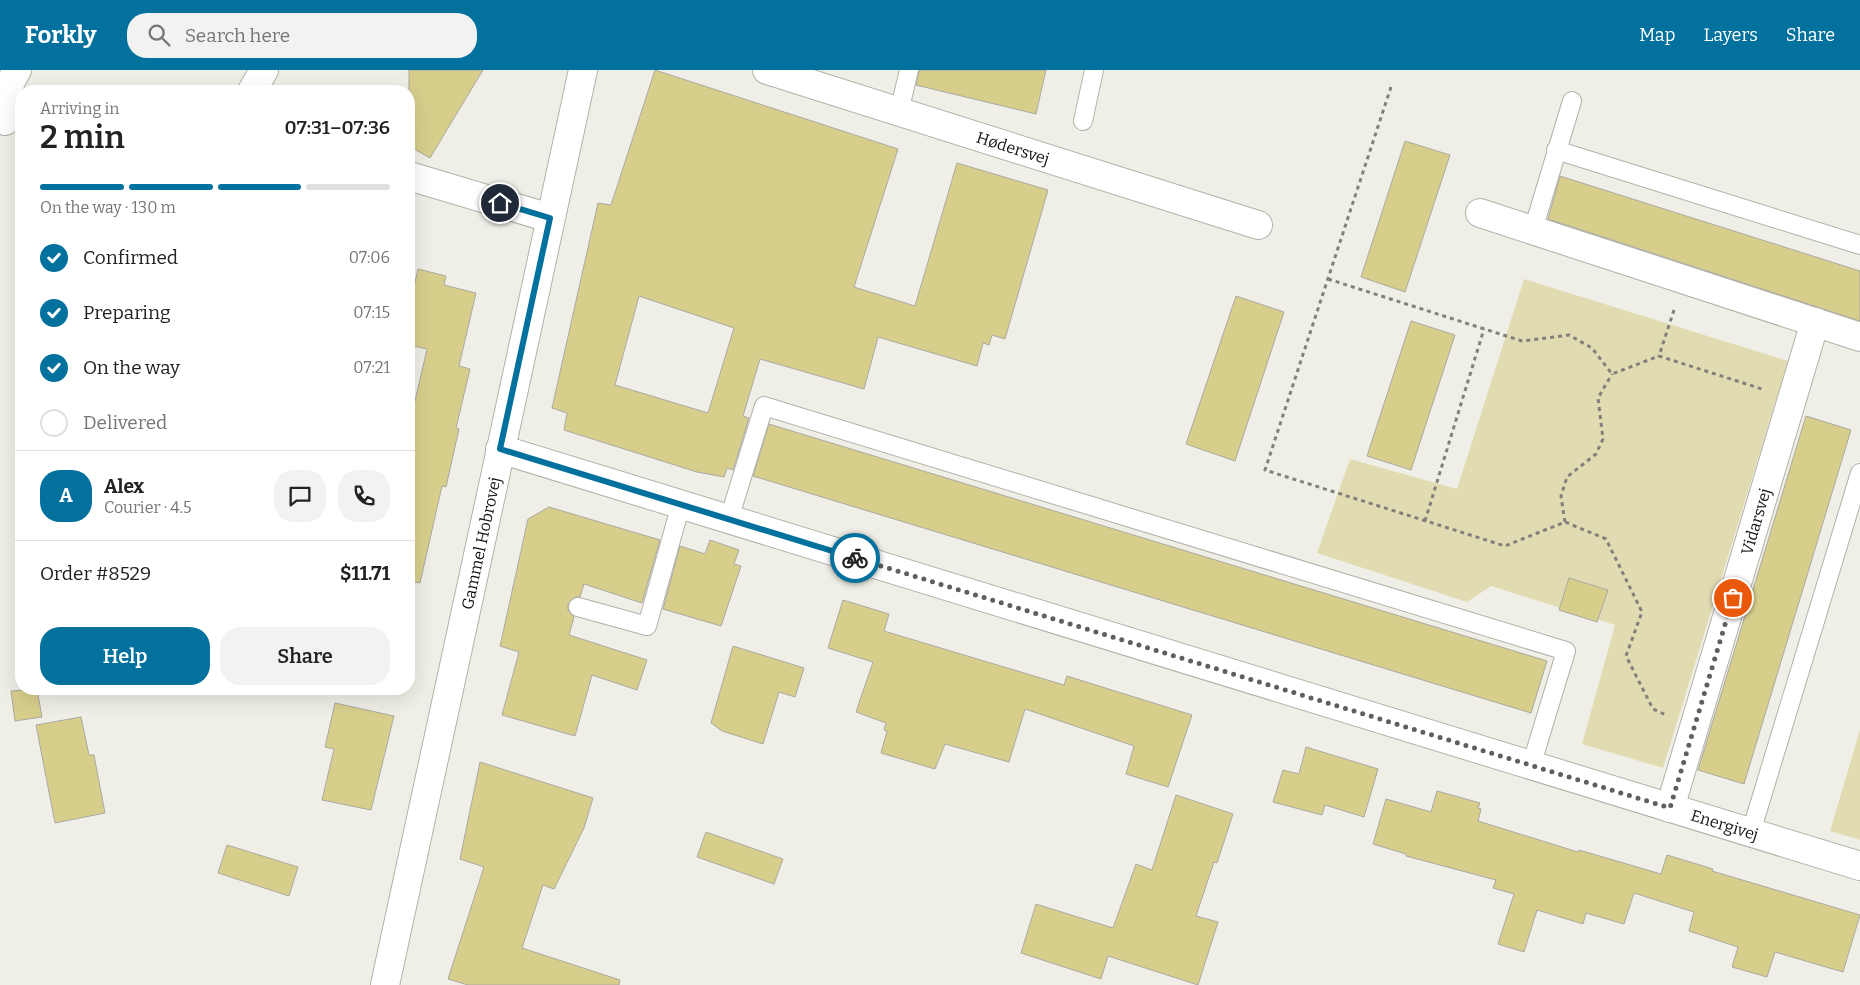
<!DOCTYPE html>
<html lang="en">
<head>
<meta charset="utf-8">
<style>
	:root { --surface:#fff; --page:#f2f2f2; --text:#222; --muted:#767676; --line:#e0e0e0; --accent:#02719d }
	body { margin:0; font-family:Bitter,serif; background:var(--page); color:var(--text); height:100vh; display:flex; flex-direction:column; font-size:19px; white-space:nowrap }
	* { box-sizing:border-box; margin:0 }
	p { font-size:16px; color:var(--muted) }
	.icon { flex:none; width:28px; height:28px; fill:none; stroke:currentColor; stroke-width:2; stroke-linecap:round; stroke-linejoin:round }
	.map { position:relative; flex:1; overflow:hidden }
	.panel { position:absolute; left:15px; top:15px; width:400px; height:610px; display:flex; flex-direction:column; background:var(--surface); border-radius:20px; box-shadow:0 5px 20px #0002 }
	.panel>* { flex:none }
	.pin { position:absolute; display:grid; place-items:center; width:42px; height:42px; color:#fff; margin:-21px; border:2px solid #fff; border-radius:50%; box-shadow:0 1px 5px #0007 }
	.courier { position:absolute; display:grid; place-items:center; width:50px; height:50px; margin:-25px; border:4px solid #02719d; border-radius:50%; background:#fff; color:#222; box-shadow:0 1px 6px #0007 }
	.headline em { font-style:normal; font-weight:600 }
	.headline div { display:flex; flex-direction:column-reverse }
	.headline { display:flex; align-items:center; justify-content:space-between; height:85px; padding:0 25px }
	h1 { font-size:32px; font-weight:600; line-height:38px }
	.bar { display:grid; grid-template-columns:repeat(4,1fr); gap:8px 5px; align-content:center; height:60px; padding:0 25px }
	.bar i { height:6px; border-radius:4px; background:var(--line) }
	.bar .active { background:var(--accent) }
	.bar p { grid-column:span 4 }
	.line { display:flex; align-items:center; gap:12px; padding:0 25px; border-top:1px solid var(--line) }
	.line div { flex:1 }
	.round { display:grid; place-items:center; flex:none; width:52px; height:52px; border-radius:20px; background:var(--page) }
	ol { padding:0 25px; list-style:none }
	li { display:flex; align-items:center; gap:15px; height:55px }
	li p { margin-inline-start:auto }
	li .icon { padding:5px; border-radius:50%; background:var(--accent); color:#fff; stroke-width:4 }
	li:last-child { color:var(--muted) }
	li i { width:28px; height:28px; border:2px solid var(--line); border-radius:50% }
	.primary-button { display:flex; gap:10px; margin-top:auto; padding:10px 25px }
	.primary-button a { flex:1; height:58px; border-radius:20px; background:var(--accent); color:#fff; font-size:20px; font-weight:600; line-height:58px; text-align:center }
	.primary-button a+a { background:var(--page); color:var(--text) }
	header { display:flex; align-items:center; gap:30px; box-sizing:border-box; height:70px; padding:0 25px; background:var(--accent); color:#fff }
	header strong { font-size:24px }
	nav { display:flex; gap:28px; margin-inline-start:auto; font-size:18px }
	.search { width:350px; height:45px; background:var(--page); display:flex; align-items:center; gap:12px; box-sizing:border-box; padding:0 18px; border-radius:20px; color:var(--muted); font-size:19px }
	.map>svg:first-child { display:block }
	.green { fill:#e1dbb2 }
	.building { fill:#d8ce8c; stroke:#aaa9a2; fill-rule:evenodd }
	.lines { fill:none; stroke-linecap:round; stroke-linejoin:round }
	.lane-casing { stroke:#b2b1a9; stroke-width:20 }
	.street-casing { stroke:#b2b1a9; stroke-width:30 }
	.path { stroke:#81807b; stroke-width:3; stroke-dasharray:4 4; stroke-linecap:butt }
	.lane { stroke:#fff; stroke-width:18 }
	.street { stroke:#fff; stroke-width:28 }
	.done { stroke:#605f5b; stroke-width:5; stroke-dasharray:0 9 }
	.route { stroke:#02719d; stroke-width:6 }
	.labels { text-anchor:middle; dominant-baseline:central; stroke-width:4.5; stroke-linejoin:round; paint-order:stroke }
	.street-label { font-size:16px; fill:#12120f; stroke:#fff }
</style>
</head>
<body>
<header>
<strong>Forkly</strong>
<div class="search"><svg class="icon" aria-label="search" viewBox="0 0 24 24"><circle cx="10" cy="10" r="6"/><path d="M15 15l6 6"/></svg>Search here</div>
<nav><a>Map</a><a>Layers</a><a>Share</a></nav>
</header>
<div class="map">
<svg width="1860" height="915" viewBox="0 0 1860 915">
	<rect width="100%" height="100%" fill="#f0efe7"/>
	<path class="green" d="M 1524,209 L 1788,291 L 1663,698 L 1582,674 L 1615,555 L 1491,516 L 1467,532 L 1317,483 L 1350,389 L 1457,419 Z
		M 1860,660 L 1860,770 L 1830,761 Z"/>
	<path class="building" d="M 409,0 L 483,0 L 430,88 L 409,76 Z
		M 655,0 L 898,79 L 854,217 L 915,236 L 957,93 L 1048,120 L 1005,269 L 992,265 L 989,275 L 983,273 L 977,296 L 878,267 L 864,319 L 760,289 L 743,346 L 749,348 L 733,400 L 727,398 L 724,407 L 697,402 L 564,360 L 567,343 L 552,338 L 598,133 L 611,135 ZM 639,226 L 734,258 L 708,343 L 615,315 Z
		M 919,0 L 1046,0 L 1036,44 L 916,15 Z
		M 1405,71 L 1450,85 L 1405,222 L 1361,207 Z
		M 1560,106 L 1860,201 L 1860,251 L 1548,149 Z
		M 418,199 L 446,206 L 444,215 L 476,223 L 459,296 L 470,299 L 456,358 L 459,359 L 446,417 L 442,416 L 420,513 L 409,511 L 409,357 L 427,279 L 409,275 L 409,238 Z
		M 1236,226 L 1284,242 L 1235,391 L 1186,374 Z
		M 1411,251 L 1455,265 L 1411,400 L 1367,386 Z
		M 1806,346 L 1851,360 L 1744,714 L 1698,700 Z
		M 769,354 L 1547,591 L 1531,643 L 753,406 Z
		M 549,437 L 660,470 L 642,533 L 584,514 L 580,527 L 575,527 L 568,534 L 568,540 L 574,547 L 569,565 L 647,590 L 637,620 L 592,605 L 575,666 L 502,645 L 519,582 L 500,576 L 528,449 Z
		M 710,470 L 739,480 L 734,494 L 741,496 L 721,556 L 663,539 L 680,476 L 705,484 Z
		M 1569,508 L 1608,520 L 1597,552 L 1559,540 Z
		M 843,530 L 889,544 L 884,561 L 1064,615 L 1067,606 L 1192,645 L 1168,717 L 1126,704 L 1134,676 L 1025,639 L 1009,692 L 945,674 L 935,699 L 881,683 L 887,661 L 884,660 L 886,653 L 856,642 L 873,592 L 828,578 Z
		M 733,576 L 804,598 L 795,627 L 779,622 L 763,674 L 722,661 L 711,653 Z
		M 37,619 L 42,647 L 15,651 L 11,621 Z
		M 335,633 L 394,646 L 371,740 L 322,730 L 334,679 L 325,677 Z
		M 81,647 L 89,685 L 94,685 L 105,743 L 55,753 L 36,655 Z
		M 1306,677 L 1378,699 L 1364,747 L 1325,735 L 1322,745 L 1273,732 L 1283,700 L 1299,704 Z
		M 480,692 L 593,728 L 584,758 L 554,819 L 543,815 L 522,878 L 620,910 L 619,915 L 468,915 L 448,909 L 484,797 L 460,789 Z
		M 1437,721 L 1480,733 L 1478,738 L 1481,739 L 1478,751 L 1578,782 L 1579,780 L 1661,804 L 1667,785 L 1713,799 L 1712,801 L 1860,845 L 1843,902 L 1775,882 L 1767,907 L 1732,897 L 1738,877 L 1689,861 L 1694,842 L 1634,823 L 1624,854 L 1586,843 L 1583,854 L 1537,840 L 1524,882 L 1498,874 L 1514,824 L 1493,818 L 1496,810 L 1406,786 L 1406,784 L 1373,774 L 1386,729 L 1431,742 Z
		M 1176,725 L 1233,744 L 1217,793 L 1214,792 L 1196,846 L 1218,852 L 1198,915 L 1108,886 L 1101,909 L 1021,883 L 1036,834 L 1113,858 L 1136,794 L 1152,800 Z
		M 706,762 L 783,789 L 774,814 L 697,787 Z
		M 227,775 L 298,797 L 289,826 L 218,803 Z"/>
	<g class="lines">
		<defs>
			<path id="lane" d="M 899,42 L 909,0
				M 1083,51 L 1094,0
				M 1556,80 L 1860,175
				M 1533,160 L 1572,31
				M 729,449 L 764,336 L 1566,581 L 1531,696
				M 578,537 L 647,556 L 681,434
				M 1751,762 L 1860,403"/>
			<g id="street">
				<path id="s1" d="M 767,0 L 1258,155"/>
				<path d="M 252,21 L 264,0"/>
				<path d="M 5,51 L 9,15 L 17,0"/>
				<path d="M 409,106 L 550,148"/>
				<path d="M 1480,143 L 1860,267"/>
				<path id="s2" d="M 500,379 L 1860,796"/>
				<path id="s3" d="M 1670,738 L 1815,252"/>
				<path id="s4" d="M 385,915 L 583,0"/>
			</g>
		</defs>
		<use href="#lane" class="lane-casing"/>
		<use href="#street" class="street-casing"/>
		<path class="path" d="M 1391,17 L 1265,400 L 1505,476 L 1565,452 L 1606,469 L 1642,542 L 1626,586 L 1653,639 L 1666,645
			M 1328,209 L 1522,271 L 1569,265 L 1592,278 L 1612,304 L 1659,286
			M 1674,240 L 1659,286 L 1762,319
			M 1425,451 L 1484,259
			M 1565,452 L 1561,426 L 1567,407 L 1596,384 L 1603,369 L 1598,328 L 1612,304"/>
		<use href="#lane" class="lane"/>
		<use href="#street" class="street"/>
	</g>
	<g class="lines">
		<path class="done" d="M 855,488 L 1670,738 L 1733,528"/>
		<path class="route" d="M 500,133 L 550,148 L 500,379 L 855,488"/>
	</g>
	<g class="labels">
		<g class="street-label">
			<text stroke="none"><textPath href="#s1" startOffset="258">Hødersvej</textPath></text>
			<text stroke="none"><textPath href="#s3" startOffset="299">Vidarsvej</textPath></text>
			<text stroke="none"><textPath href="#s4" startOffset="452">Gammel Hobrovej</textPath></text>
			<text stroke="none"><textPath href="#s2" startOffset="1281">Energivej</textPath></text>
		</g>
	</g>
</svg>
<div class="pin" style="left:1733px;top:528px;background:#ea580c"><svg class="icon" aria-label="bag" viewBox="0 0 24 24"><path d="M5 8h14l-1 12H6zM9 8a3 3 0 0 1 6 0"/></svg></div>
<div class="pin" style="left:500px;top:133px;background:#1f2937"><svg class="icon" aria-label="home" viewBox="0 0 24 24"><path d="M3 11l9-7 9 7M6 9v11h12V9"/></svg></div>
<div class="courier" style="left:855px;top:488px"><svg class="icon" aria-label="bike" viewBox="0 0 24 24"><circle cx="6" cy="16" r="4"/><circle cx="18" cy="16" r="4"/><path d="M6 16l4-8h5l3 8M10 8l3 8H6M13 5h3"/></svg></div>
<section class="panel">
<div class="headline"><div><h1>2 min</h1><p>Arriving in</p></div><em>07:31–07:36</em></div>
<div class="bar"><i class="active"></i><i class="active"></i><i class="active"></i><i></i><p>On the way · 130 m</p></div>
<ol>
<li><svg class="icon" aria-label="check" viewBox="0 0 24 24"><path d="M5 12l5 5 9-10"/></svg>Confirmed<p>07:06</p></li>
<li><svg class="icon" aria-label="check" viewBox="0 0 24 24"><path d="M5 12l5 5 9-10"/></svg>Preparing<p>07:15</p></li>
<li><svg class="icon" aria-label="check" viewBox="0 0 24 24"><path d="M5 12l5 5 9-10"/></svg>On the way<p>07:21</p></li>
<li><i></i>Delivered</li>
</ol>
<div class="line" style="height:90px"><b class="round" style="background:var(--accent);color:#fff">A</b><div><b>Alex</b><p>Courier · 4.5</p></div><a class="round"><svg class="icon" aria-label="chat" viewBox="0 0 24 24"><path d="M4 5h16v11H9l-5 4z"/></svg></a><a class="round"><svg class="icon" aria-label="phone" viewBox="0 0 24 24"><path d="M5 4h4l2 5-3 2q2 4 5 5l2-3 5 2v4C11 20 4 13 5 4z"/></svg></a></div>
<div class="line" style="height:65px"><div>Order #8529</div><b>$11.71</b></div>
<div class="primary-button"><a>Help</a><a>Share</a></div>
</section>
</div>
</body>
</html>
